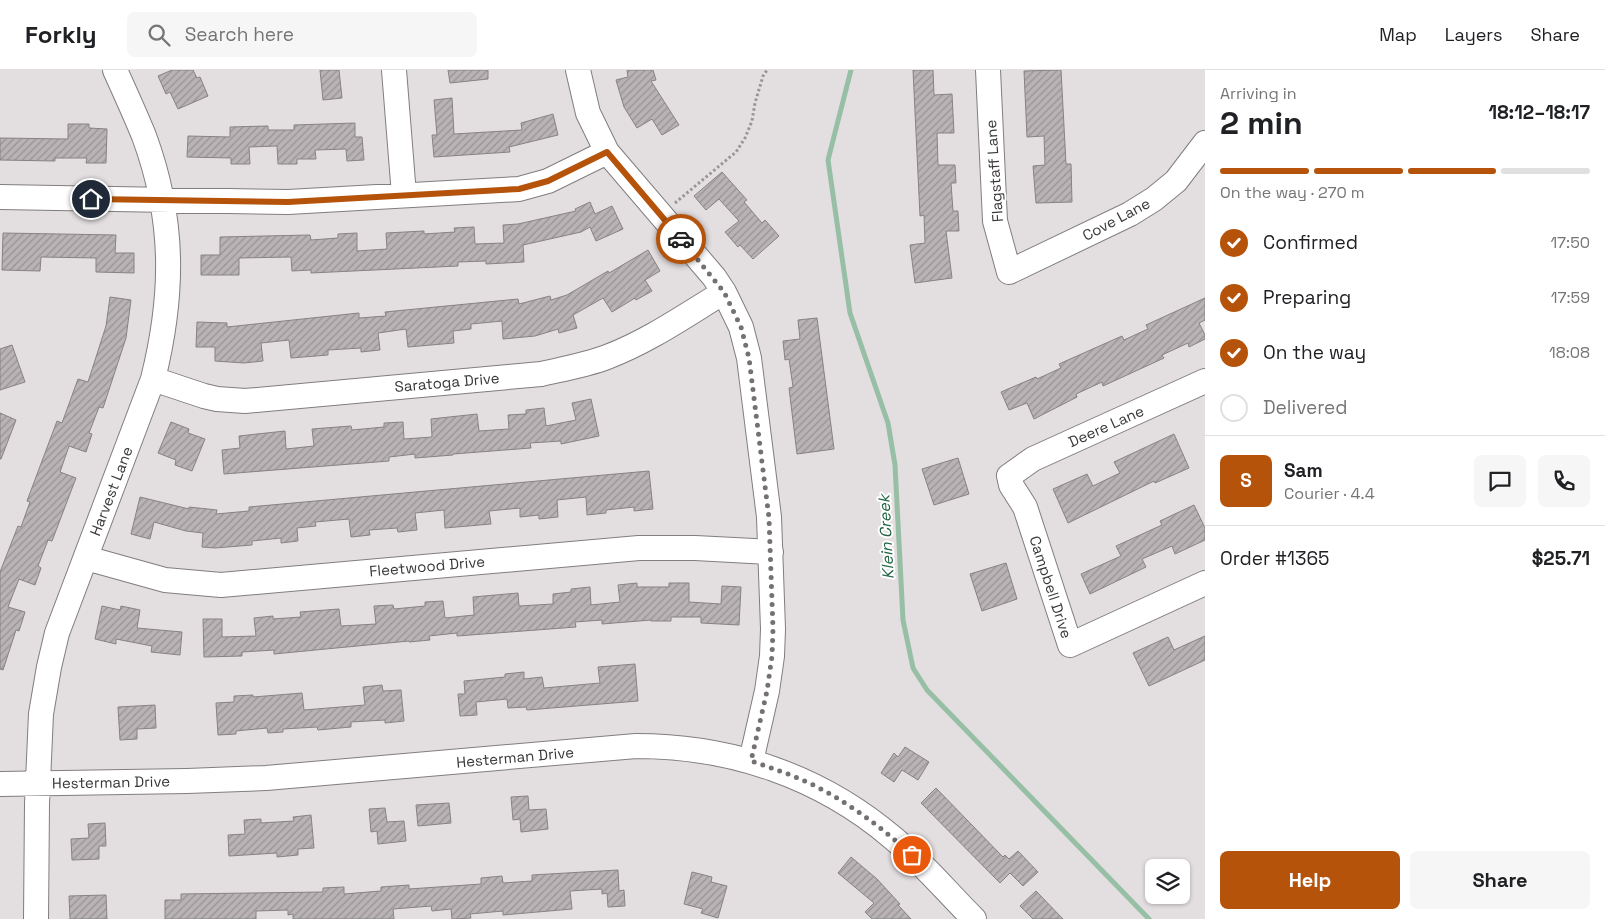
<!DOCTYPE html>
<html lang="en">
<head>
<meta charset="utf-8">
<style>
	:root { --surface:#fff; --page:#f6f6f6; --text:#202124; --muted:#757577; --line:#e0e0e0; --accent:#b45309 }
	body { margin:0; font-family:"Space Grotesk",sans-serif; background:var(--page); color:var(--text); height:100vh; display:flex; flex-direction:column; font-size:19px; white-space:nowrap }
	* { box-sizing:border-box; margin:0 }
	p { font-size:16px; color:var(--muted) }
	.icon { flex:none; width:28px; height:28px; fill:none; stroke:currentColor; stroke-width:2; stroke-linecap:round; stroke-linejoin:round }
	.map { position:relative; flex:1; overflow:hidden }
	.drawer { display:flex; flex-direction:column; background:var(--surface); width:400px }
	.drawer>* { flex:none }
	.fabs { position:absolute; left:1145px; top:789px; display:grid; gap:10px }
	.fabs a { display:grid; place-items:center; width:45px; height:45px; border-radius:8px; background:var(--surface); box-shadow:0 1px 4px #0004; font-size:25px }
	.pin { position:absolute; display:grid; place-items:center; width:42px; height:42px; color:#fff; margin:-21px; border:2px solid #fff; border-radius:50%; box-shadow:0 1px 5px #0007 }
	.courier { position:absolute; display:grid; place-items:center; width:50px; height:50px; margin:-25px; border:4px solid #b45309; border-radius:50%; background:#fff; color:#222; box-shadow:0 1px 6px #0007 }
	.overview em { font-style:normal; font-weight:700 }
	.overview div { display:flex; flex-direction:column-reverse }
	.overview { display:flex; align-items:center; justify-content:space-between; height:85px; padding:0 15px }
	h1 { font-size:32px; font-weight:700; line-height:38px }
	.bar { display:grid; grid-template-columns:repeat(4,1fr); gap:8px 5px; align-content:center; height:60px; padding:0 15px }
	.bar i { height:6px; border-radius:4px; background:var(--line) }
	.bar .on { background:var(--accent) }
	.bar p { grid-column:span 4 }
	.line { display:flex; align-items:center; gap:12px; padding:0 15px; border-top:1px solid var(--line) }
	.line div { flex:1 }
	.round { display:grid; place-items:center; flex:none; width:52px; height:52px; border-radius:8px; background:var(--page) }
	ol { padding:0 15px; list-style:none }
	li { display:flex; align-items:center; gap:15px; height:55px }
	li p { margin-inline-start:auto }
	li .icon { padding:5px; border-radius:50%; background:var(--accent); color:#fff; stroke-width:4 }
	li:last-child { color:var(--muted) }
	li i { width:28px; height:28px; border:2px solid var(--line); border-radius:50% }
	.action { display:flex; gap:10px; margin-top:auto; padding:10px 15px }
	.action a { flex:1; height:58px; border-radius:8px; background:var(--accent); color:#fff; font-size:20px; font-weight:700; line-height:58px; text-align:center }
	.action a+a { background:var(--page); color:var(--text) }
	header { display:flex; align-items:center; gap:30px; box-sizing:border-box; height:70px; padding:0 25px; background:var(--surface); border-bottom:1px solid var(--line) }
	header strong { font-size:24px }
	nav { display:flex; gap:28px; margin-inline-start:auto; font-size:18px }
	.search { width:350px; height:45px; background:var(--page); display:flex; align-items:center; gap:12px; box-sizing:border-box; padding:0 18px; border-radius:8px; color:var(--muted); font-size:19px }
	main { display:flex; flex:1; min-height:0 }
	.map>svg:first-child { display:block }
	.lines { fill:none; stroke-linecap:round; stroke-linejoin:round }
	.stream { stroke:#96bfa6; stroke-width:5 }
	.building { fill:url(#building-hatch); stroke:#878283 }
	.minor-casing { stroke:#827d7f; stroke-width:26 }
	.path { stroke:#999596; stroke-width:3; stroke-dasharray:2.5 2.5; stroke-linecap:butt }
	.minor { stroke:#fff; stroke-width:24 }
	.done { stroke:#757172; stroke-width:5; stroke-dasharray:0 9 }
	.route { stroke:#b45309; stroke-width:6 }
	.labels { text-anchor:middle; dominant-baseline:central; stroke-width:4; stroke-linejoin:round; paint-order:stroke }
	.street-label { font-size:15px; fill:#3a3738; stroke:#fff }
	.water-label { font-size:16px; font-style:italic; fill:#226543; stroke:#fff }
</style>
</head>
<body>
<header>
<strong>Forkly</strong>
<div class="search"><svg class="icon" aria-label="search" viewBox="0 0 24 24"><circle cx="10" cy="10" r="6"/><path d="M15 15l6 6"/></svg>Search here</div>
<nav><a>Map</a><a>Layers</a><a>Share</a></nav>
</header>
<main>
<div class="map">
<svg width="1205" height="849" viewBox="0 0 1205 849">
	<defs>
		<pattern id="building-hatch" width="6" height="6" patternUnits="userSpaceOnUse" patternTransform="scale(1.25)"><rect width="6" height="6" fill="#b9b3b5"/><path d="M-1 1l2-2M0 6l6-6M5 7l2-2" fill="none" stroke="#979294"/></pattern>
	</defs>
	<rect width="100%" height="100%" fill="#e3dedf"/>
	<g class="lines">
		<path class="stream" d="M 851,0 L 828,90 L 850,243 L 888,353 L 895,395 L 903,550 L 913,598 L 927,620 L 1149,849"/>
	</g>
	<path class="building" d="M 172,0 L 193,0 L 197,8 L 200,7 L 208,26 L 178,39 L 170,22 L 166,24 L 158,6 Z
		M 320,0 L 339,0 L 342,28 L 323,30 Z
		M 448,0 L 488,0 L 488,9 L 450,13 Z
		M 627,0 L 653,0 L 656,10 L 651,11 L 679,55 L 662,65 L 652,49 L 637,58 L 624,37 L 616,10 L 628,7 Z
		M 913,0 L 933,0 L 934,25 L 952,24 L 954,63 L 937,63 L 938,95 L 955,95 L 956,113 L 951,113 L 953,141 L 958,141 L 959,161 L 946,161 L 952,208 L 915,213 L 910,175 L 925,173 L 924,145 L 920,146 Z
		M 1061,0 L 1066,94 L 1071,94 L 1072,132 L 1036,133 L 1033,96 L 1045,95 L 1044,66 L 1027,67 L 1024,1 Z
		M 452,28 L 454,64 L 522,60 L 521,53 L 553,44 L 558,65 L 509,77 L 510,82 L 434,87 L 432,65 L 437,65 L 434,30 Z
		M 355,53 L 355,67 L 362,67 L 364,90 L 347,91 L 346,79 L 315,80 L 316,89 L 297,89 L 297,94 L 278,94 L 277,76 L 249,77 L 250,94 L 231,94 L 231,88 L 187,87 L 188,66 L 230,67 L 230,57 L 268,56 L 268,60 L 294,60 L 294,55 Z
		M 68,54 L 89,54 L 89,58 L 107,59 L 106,93 L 86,93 L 87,88 L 55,88 L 55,91 L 0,90 L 0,68 L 68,69 Z
		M 722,102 L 747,130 L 744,132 L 762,153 L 765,150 L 779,166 L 753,189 L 740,175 L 738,177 L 725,162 L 739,151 L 719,129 L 706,140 L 694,126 Z
		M 590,132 L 595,144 L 612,136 L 623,159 L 596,171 L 590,157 L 581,162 L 523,175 L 524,192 L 486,194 L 486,191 L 458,192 L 458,196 L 311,203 L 311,200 L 292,201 L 291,187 L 239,188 L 239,205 L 201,205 L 201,185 L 220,185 L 220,167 L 310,165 L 311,170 L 338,168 L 338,164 L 357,163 L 357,181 L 387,179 L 386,163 L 424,161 L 424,164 L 455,162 L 454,158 L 474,157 L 475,174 L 504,173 L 503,155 L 518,154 L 576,141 L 575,139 Z
		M 3,163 L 116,165 L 115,183 L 134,183 L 134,203 L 96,202 L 96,188 L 41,187 L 40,201 L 2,200 Z
		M 648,180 L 660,201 L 645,210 L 652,221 L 636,230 L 635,228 L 612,242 L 603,228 L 573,245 L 577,258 L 559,263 L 558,259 L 535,266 L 503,269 L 502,251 L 471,254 L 471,259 L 453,261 L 454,273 L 408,277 L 406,259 L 378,263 L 380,280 L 361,282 L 361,278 L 328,280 L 328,285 L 291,288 L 289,270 L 261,273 L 263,291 L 244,293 L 215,291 L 215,277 L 196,277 L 197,252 L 227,253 L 227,257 L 359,243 L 359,248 L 386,246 L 385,242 L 518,229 L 519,234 L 550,226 L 551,230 L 567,225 L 608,201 L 609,203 Z
		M 110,227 L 131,230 L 126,268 L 103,338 L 99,337 L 89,363 L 92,364 L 86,382 L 69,376 L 60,402 L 76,408 L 52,471 L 48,470 L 38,496 L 41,498 L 35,515 L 19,509 L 8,537 L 25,542 L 19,561 L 16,560 L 3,600 L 0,599 L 0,502 L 18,456 L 21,457 L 30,432 L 27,431 L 57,351 L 62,353 L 78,309 L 88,312 L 106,256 Z
		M 1205,228 L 1205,250 L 1199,253 L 1205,265 L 1205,269 L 1189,277 L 1188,273 L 1162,285 L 1164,288 L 1103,316 L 1102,312 L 1076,324 L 1077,327 L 1034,349 L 1027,333 L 1009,340 L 1001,322 L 1036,307 L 1037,309 L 1061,298 L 1059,294 L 1122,266 L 1124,270 L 1148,259 L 1146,255 Z
		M 817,248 L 834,379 L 797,384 L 789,318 L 793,317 L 789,289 L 785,290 L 783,271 L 800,269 L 798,250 Z
		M 12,275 L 25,312 L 0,320 L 0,279 Z
		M 591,329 L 599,366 L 561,374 L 561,371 L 530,373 L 531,378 L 453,384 L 453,385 L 415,388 L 415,384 L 389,387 L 389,391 L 224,404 L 222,380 L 240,378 L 239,366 L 285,361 L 286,379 L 314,376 L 312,359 L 351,356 L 352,360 L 384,357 L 384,353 L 403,352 L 404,369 L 432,367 L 431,349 L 477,344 L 479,361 L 509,359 L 508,345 L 526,344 L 526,340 L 544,338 L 546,356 L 576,350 L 572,333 Z
		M 0,343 L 16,350 L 1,389 L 0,389 Z
		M 171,352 L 189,359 L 188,363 L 205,369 L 192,401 L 175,395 L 176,390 L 158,383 Z
		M 1174,364 L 1189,398 L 1155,413 L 1154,411 L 1068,453 L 1053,419 L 1087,404 L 1093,416 L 1120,403 L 1114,392 Z
		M 958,388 L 969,424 L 934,435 L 922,399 Z
		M 649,401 L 653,439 L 634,441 L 634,437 L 606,440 L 606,443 L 587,445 L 586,427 L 557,430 L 558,447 L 539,449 L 539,445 L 520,447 L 520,438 L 489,441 L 491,454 L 445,458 L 444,440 L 415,443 L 417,460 L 398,462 L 397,458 L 369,460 L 370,465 L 351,467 L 349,449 L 315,452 L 316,456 L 297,458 L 298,471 L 281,473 L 281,468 L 252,471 L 252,475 L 215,478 L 202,477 L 203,463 L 186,461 L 154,452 L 150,469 L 131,464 L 140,427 L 189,439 L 189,437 L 217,440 L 216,444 L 249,441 L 249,437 Z
		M 1194,435 L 1205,458 L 1205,470 L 1175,484 L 1172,476 L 1142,489 L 1146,497 L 1090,524 L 1081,504 L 1121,486 L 1116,476 L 1162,455 L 1160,451 Z
		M 1006,493 L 1017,529 L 982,541 L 970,504 Z
		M 637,513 L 637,517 L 669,517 L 669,513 L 689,513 L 689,532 L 721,534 L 722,516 L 741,517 L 739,555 L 701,553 L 701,547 L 671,547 L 671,551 L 651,551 L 651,550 L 602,554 L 602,550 L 575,552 L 576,557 L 457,566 L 457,563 L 429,566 L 430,570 L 409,572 L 409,571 L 274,584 L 274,580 L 242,582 L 242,586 L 204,587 L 203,549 L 222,549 L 222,567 L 256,566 L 254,548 L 273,546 L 273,549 L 301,547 L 300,542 L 339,539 L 341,556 L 376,554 L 374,536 L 393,535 L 394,539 L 425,536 L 425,532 L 443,531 L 445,548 L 474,545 L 473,527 L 518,523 L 519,536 L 553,534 L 553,524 L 571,522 L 571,519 L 590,517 L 591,535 L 620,532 L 618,515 Z
		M 102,536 L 120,540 L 121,536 L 140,540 L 137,558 L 182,562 L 180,585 L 151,582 L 152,576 L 116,569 L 116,574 L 95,569 Z
		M 1205,566 L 1205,590 L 1149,616 L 1133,583 L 1168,567 L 1174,580 Z
		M 635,594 L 638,631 L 527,640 L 526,637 L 508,638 L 507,629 L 476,632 L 477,645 L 460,646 L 458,624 L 465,624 L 464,611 L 505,607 L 505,604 L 524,602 L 524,609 L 542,607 L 544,618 L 600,613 L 598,597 Z
		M 382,615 L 383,621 L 401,620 L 404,651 L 385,653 L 385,650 L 351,652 L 351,657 L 318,660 L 317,657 L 283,659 L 283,662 L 268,663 L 267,658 L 236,661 L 236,664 L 218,665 L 216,633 L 234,632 L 234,626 L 253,625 L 253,627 L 302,623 L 304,640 L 365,635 L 363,617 Z
		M 155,635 L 156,658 L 137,659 L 137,669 L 120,670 L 118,637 Z
		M 905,677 L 929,692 L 918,710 L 902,700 L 894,712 L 881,703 L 894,683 L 898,687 Z
		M 936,718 L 1003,787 L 1005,785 L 1009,789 L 1018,781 L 1038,802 L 1023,816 L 1010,803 L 1000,813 L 921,733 Z
		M 528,726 L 529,740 L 546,739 L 548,759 L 521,762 L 520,749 L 513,750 L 511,727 Z
		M 449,733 L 451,753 L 418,756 L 416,735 Z
		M 385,738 L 387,752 L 404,751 L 406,771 L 378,774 L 377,761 L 371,762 L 369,739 Z
		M 311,745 L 314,778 L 298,779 L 298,785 L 277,787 L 277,783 L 229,786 L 228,765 L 245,764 L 244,750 L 261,749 L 261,753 L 294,751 L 293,747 Z
		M 105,753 L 106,776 L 99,776 L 99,789 L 72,790 L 71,769 L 89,768 L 88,754 Z
		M 851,787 L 877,809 L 900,834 L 898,835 L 911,849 L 872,849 L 865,842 L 874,833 L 838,803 Z
		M 618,800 L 619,821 L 624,820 L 625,836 L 608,837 L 607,823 L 602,824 L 602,819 L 570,821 L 572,839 L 503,845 L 503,841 L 470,844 L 471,848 L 454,849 L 452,849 L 451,839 L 432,841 L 431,836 L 393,839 L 394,849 L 293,849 L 293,844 L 288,845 L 288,840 L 256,841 L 256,849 L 165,849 L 165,830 L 181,830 L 181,824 L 323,822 L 323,818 L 344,817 L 344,824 L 381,821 L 381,817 L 409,815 L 409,819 L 481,814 L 481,808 L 502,806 L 503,813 L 532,811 L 532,805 Z
		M 692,802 L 712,807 L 711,812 L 727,816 L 718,848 L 701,843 L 703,839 L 684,834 Z
		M 1036,821 L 1063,849 L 1033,849 L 1020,836 Z
		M 106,825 L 107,849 L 70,849 L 69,826 Z"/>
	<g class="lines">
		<defs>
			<path id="minor" d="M 394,0 L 404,125
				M 578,0 L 588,43 L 607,82 L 714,207 L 724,222 L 741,257 L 749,288 L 769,447 L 773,559 L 772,586 L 767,621 L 751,691
				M 988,0 L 995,151 L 1009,202 L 1130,144 L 1154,129 L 1176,111 L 1205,73
				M 0,127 L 288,132 L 519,119 L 548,111 L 607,82
				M 153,309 L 204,326 L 217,329 L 245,331 L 541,304 C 563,299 586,295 607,287 C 649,271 686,245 724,222
				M 1205,311 L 1033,389 L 1009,406 L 1011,415 L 1025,437 L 1070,575 L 1205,513
				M 86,488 L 165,510 L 221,515 L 639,478 L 695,478 L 771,482
				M 0,714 L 187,711 L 266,708 L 636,676 C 731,676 820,706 893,768 C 922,792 947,822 974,849
				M 36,849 L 37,734 L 41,644 L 49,597 L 57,563 L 153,309 C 174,224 175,150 144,66 C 135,44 125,22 115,0"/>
		</defs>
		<use href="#minor" class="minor-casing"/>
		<path class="path" d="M 675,133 L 736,82 L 745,68 L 752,51 L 755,33 L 763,6 L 767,0"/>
		<use href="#minor" class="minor"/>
	</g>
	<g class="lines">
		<path class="done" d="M 681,169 L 724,222 L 741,257 L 749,288 L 769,448 L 773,559 L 772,586 L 767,621 L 751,691 C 771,698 790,704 809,713 C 847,731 881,757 912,785"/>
		<path class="route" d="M 91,129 L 288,132 L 519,119 L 548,111 L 607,82 L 681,169"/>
	</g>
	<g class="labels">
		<g class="street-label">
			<text transform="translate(994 101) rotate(-94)">Flagstaff Lane</text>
			<text transform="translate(1116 149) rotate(-28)">Cove Lane</text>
			<text transform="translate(447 312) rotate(-5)">Saratoga Drive</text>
			<text transform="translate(1106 356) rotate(-24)">Deere Lane</text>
			<text transform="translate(111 421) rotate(-69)">Harvest Lane</text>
			<text transform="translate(427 496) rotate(-5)">Fleetwood Drive</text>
			<text transform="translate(1051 517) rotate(72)">Campbell Drive</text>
			<text transform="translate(515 687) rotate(-5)">Hesterman Drive</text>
			<text transform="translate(111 712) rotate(-1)">Hesterman Drive</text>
		</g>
		<g class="water-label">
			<text transform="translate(886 467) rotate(-93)">Klein Creek</text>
		</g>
	</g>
</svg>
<div class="fabs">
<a><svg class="icon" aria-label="layers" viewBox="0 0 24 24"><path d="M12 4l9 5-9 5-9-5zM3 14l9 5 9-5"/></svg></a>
</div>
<div class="pin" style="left:912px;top:785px;background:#ea580c"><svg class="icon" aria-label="bag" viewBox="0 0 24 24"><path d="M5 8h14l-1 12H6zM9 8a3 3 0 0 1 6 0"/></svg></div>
<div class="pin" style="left:91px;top:129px;background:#1f2937"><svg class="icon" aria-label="home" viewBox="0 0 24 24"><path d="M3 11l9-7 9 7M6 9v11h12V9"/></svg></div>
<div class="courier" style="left:681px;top:169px"><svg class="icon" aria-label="car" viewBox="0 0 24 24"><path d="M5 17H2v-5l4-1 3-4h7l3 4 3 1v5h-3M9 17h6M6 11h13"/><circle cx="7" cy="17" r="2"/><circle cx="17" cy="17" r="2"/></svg></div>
</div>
<section class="drawer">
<div class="overview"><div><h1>2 min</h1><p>Arriving in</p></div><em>18:12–18:17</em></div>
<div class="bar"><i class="on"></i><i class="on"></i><i class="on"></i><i></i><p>On the way · 270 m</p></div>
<ol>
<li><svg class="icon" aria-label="check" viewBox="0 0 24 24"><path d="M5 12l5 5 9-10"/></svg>Confirmed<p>17:50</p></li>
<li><svg class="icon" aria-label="check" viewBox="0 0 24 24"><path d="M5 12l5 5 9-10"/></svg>Preparing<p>17:59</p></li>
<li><svg class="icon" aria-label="check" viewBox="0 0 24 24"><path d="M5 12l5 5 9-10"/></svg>On the way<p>18:08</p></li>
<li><i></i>Delivered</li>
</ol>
<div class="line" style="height:90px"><b class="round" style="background:var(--accent);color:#fff">S</b><div><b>Sam</b><p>Courier · 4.4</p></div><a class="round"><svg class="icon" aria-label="chat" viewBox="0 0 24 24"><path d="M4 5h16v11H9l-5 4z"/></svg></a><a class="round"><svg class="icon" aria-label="phone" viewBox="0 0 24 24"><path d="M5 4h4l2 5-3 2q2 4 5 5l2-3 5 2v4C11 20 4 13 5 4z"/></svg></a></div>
<div class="line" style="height:65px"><div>Order #1365</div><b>$25.71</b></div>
<div class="action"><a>Help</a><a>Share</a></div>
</section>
</main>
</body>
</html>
